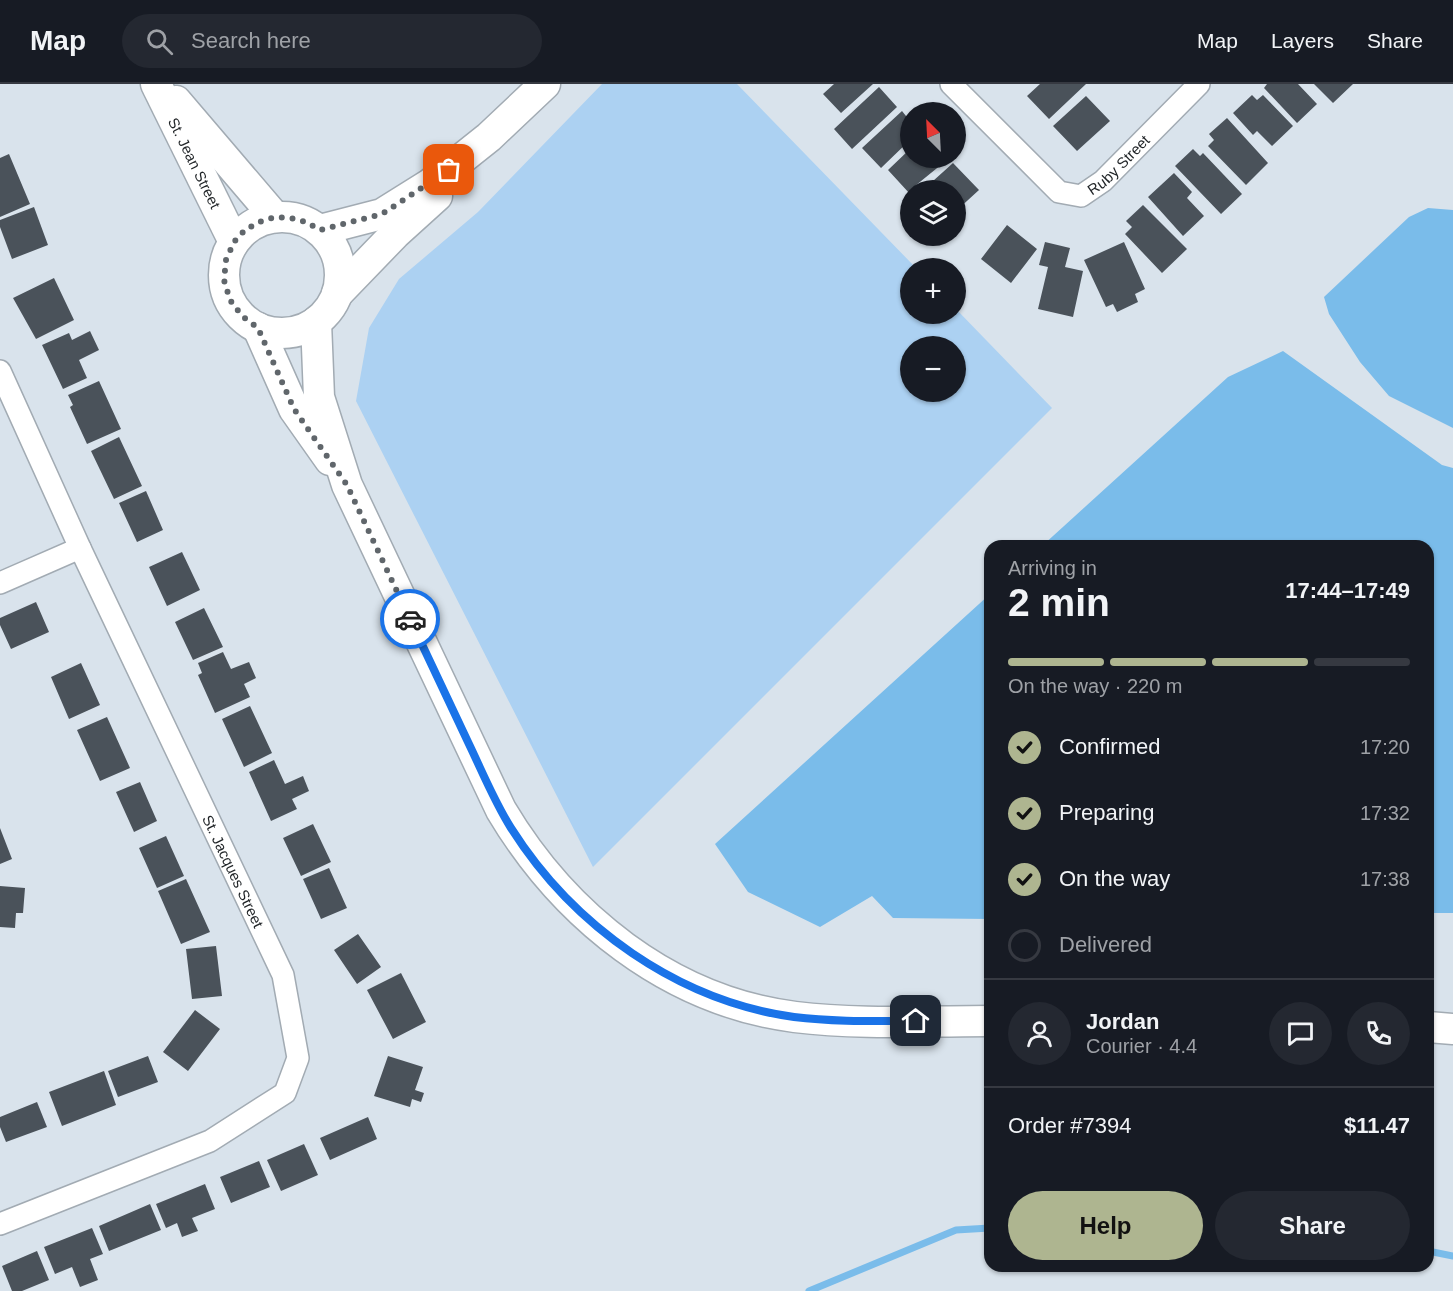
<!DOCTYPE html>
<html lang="en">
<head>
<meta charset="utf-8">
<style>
	:root { --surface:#171b24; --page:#242831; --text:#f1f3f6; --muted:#9ea1a6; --line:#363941; --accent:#aeb590 }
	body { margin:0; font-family:Arial,sans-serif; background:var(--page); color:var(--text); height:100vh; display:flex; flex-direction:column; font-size:22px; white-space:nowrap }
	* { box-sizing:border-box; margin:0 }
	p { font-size:20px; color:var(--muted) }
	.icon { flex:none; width:33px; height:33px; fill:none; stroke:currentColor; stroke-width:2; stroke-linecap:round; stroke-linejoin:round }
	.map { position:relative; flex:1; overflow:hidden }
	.side { position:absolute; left:984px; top:456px; width:450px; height:732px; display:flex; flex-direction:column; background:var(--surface); border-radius:18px; box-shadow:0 2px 4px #0004 }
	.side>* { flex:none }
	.needle { width:39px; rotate:336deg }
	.tools { position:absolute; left:900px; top:18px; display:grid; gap:12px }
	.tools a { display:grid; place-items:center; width:66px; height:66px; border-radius:50%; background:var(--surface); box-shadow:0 2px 4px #0004; font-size:30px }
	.pin { position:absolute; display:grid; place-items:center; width:51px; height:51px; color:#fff; margin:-26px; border-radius:12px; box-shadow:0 3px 9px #0006 }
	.courier { position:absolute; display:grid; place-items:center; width:60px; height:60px; margin:-30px; border:4px solid #1a73e8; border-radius:50%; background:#fff; color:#222; box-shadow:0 2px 8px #0007 }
	.overview em { font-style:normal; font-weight:600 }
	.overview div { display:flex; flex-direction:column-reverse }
	.overview { display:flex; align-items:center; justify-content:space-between; height:102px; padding:0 24px }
	h1 { font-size:39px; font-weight:600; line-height:45px }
	.bar { display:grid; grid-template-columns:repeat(4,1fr); gap:9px 6px; align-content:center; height:72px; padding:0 24px }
	.bar i { height:8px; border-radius:4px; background:var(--line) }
	.bar .on { background:var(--accent) }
	.bar p { grid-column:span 4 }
	.line { display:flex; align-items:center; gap:15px; padding:0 24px; border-top:2px solid var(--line) }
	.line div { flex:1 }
	.round { display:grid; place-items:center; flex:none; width:63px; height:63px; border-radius:32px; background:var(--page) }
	ol { padding:0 24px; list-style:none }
	li { display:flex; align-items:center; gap:18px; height:66px }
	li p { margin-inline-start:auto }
	li .icon { padding:6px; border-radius:50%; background:var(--accent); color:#111; stroke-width:4 }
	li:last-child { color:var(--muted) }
	li i { width:33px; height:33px; border:3px solid var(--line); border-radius:50% }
	.action { display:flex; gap:12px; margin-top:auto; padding:12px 24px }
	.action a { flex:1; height:69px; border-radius:36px; background:var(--accent); color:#111; font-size:24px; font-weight:600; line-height:69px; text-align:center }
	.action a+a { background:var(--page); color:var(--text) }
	header { display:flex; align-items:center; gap:36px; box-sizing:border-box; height:84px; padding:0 30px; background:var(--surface); border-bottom:2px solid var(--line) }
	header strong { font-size:28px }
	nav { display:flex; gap:33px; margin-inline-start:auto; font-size:21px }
	.search { width:420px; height:54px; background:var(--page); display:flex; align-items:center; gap:15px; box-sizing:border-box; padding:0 21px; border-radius:33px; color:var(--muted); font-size:22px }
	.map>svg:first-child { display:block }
	.green { fill:#acd1f2; fill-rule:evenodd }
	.water { fill:#7abcea }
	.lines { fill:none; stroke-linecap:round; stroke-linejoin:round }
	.stream { stroke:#7abcea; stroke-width:7 }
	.building { fill:#4a525a }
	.street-casing { stroke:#a2abb3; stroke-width:24 }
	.secondary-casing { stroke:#a2abb3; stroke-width:33 }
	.street { stroke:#fff; stroke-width:21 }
	.secondary { stroke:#fff; stroke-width:30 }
	.done { stroke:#60666b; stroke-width:6; stroke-dasharray:0 10.8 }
	.route { stroke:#1a73e8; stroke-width:8 }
	.labels { text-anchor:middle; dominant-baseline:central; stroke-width:6; stroke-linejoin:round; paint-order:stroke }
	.street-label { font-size:15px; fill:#1f2326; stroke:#e6f0f9 }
</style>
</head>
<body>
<header>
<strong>Map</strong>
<div class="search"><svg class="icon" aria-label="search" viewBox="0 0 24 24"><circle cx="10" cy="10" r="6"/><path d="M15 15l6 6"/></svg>Search here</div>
<nav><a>Map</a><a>Layers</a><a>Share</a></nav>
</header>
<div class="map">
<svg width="1453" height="1207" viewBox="0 0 1453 1207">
	<rect width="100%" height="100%" fill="#d9e3ec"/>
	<path class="green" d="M 602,0 L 737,0 L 916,184 L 910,184 L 910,230 L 956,230 L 956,225 L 1052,324 L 593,783 L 356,317 L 369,244 L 399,195 L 478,128 ZM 910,262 L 956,262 L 956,308 L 910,308 Z"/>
	<path class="water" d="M 1428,124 L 1453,126 L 1453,344 L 1389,312 L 1360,278 L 1329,230 L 1324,213 L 1409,133 Z
		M 1283,267 L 1442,381 L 1453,384 L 1453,829 L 1428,829 L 1428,462 L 1042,462 L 1228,293 Z
		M 990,510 L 990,835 L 893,834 L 872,812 L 820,843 L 748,808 L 715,760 Z"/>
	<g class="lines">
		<path class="stream" d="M 1428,1167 L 1453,1172
			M 809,1207 L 956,1146 L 990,1144"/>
	</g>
	<path class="building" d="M 834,0 L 873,0 L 841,29 L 823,10 Z
		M 1040,0 L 1086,0 L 1049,35 L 1027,12 Z
		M 1267,0 L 1298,0 L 1317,20 L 1297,39 L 1264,4 Z
		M 1314,0 L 1353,0 L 1333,19 Z
		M 879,3 L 897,23 L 852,65 L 834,45 Z
		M 1252,11 L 1257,16 L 1263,11 L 1293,42 L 1272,62 L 1257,47 L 1253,51 L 1233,29 Z
		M 1086,12 L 1110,37 L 1077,67 L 1053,42 Z
		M 902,27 L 910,37 L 910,56 L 881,84 L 862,64 Z
		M 1227,34 L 1268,79 L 1246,101 L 1208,62 L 1214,56 L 1209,50 Z
		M 910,65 L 910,74 L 947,76 L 910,106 L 910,110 L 888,86 Z
		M 1193,65 L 1200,72 L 1203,69 L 1242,110 L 1221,130 L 1175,82 Z
		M 9,70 L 30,120 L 0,133 L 0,74 Z
		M 953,79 L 979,106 L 956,127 L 956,106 L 923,106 Z
		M 1174,89 L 1192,108 L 1187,114 L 1204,132 L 1183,152 L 1148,113 Z
		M 1143,121 L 1187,165 L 1162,189 L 1125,150 L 1132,143 L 1126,137 Z
		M 34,123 L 48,161 L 12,175 L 0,143 L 0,136 Z
		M 1007,141 L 1037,165 L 1011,199 L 981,175 Z
		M 1045,158 L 1070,164 L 1065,183 L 1083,187 L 1073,233 L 1038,225 L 1048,183 L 1039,181 Z
		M 1124,158 L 1145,205 L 1135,210 L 1138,218 L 1117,228 L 1113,220 L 1106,223 L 1084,176 Z
		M 54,194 L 74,236 L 36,255 L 13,214 Z
		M 90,247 L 99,266 L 79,276 L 87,294 L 63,305 L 42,261 L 69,249 L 72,256 Z
		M 99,297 L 121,345 L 87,360 L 70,323 L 73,321 L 68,311 Z
		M 119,353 L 142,402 L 114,415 L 91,367 Z
		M 146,407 L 163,446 L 137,458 L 119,419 Z
		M 182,468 L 200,506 L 167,522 L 149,483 Z
		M 36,518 L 49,548 L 11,565 L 0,541 L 0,534 Z
		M 204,524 L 223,563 L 193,576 L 175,538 Z
		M 223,568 L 231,585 L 249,578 L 256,594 L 244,600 L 250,613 L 215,629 L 198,591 L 202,589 L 198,579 Z
		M 81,579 L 100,621 L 69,635 L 51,593 Z
		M 250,622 L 272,669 L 244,683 L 222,635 Z
		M 107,633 L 130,684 L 100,697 L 77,646 Z
		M 274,676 L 285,700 L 303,692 L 309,707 L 292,715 L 297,725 L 271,737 L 249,688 Z
		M 140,698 L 157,737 L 134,748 L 116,708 Z
		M 313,740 L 331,778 L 301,792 L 283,754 Z
		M 0,744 L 12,775 L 0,780 Z
		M 166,752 L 184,792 L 157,804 L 139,764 Z
		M 329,784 L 347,824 L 321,835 L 303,795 Z
		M 186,795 L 210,848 L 181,860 L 158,807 Z
		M 0,802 L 25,804 L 23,829 L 16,829 L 15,844 L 0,843 Z
		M 358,850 L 381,883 L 357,900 L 334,866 Z
		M 216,862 L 222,912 L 192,915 L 186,865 Z
		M 401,889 L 426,938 L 393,955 L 367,906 Z
		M 195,926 L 220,945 L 188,987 L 163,968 Z
		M 148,972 L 158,998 L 118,1013 L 108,987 Z
		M 388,972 L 423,983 L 415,1006 L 424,1009 L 421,1018 L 412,1015 L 410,1023 L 374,1012 Z
		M 104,987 L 116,1021 L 62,1042 L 49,1008 Z
		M 37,1018 L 47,1043 L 6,1058 L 0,1043 L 0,1033 Z
		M 368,1033 L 377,1055 L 330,1076 L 320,1054 Z
		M 304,1060 L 318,1091 L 281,1107 L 267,1076 Z
		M 259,1077 L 270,1103 L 231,1119 L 220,1093 Z
		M 205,1100 L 215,1125 L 192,1134 L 198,1147 L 182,1153 L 177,1139 L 166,1144 L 156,1120 Z
		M 150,1120 L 161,1146 L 109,1167 L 99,1142 Z
		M 92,1144 L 103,1170 L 90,1175 L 98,1196 L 80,1203 L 72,1183 L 55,1190 L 44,1163 Z
		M 37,1167 L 49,1196 L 22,1207 L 12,1207 L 2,1182 Z"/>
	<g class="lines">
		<defs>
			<g id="street">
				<path id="s1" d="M 951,0 L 1059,108 L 1081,112 L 1103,97 L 1199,0"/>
				<path id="s2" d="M 0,287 L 80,464 L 283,891 L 298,974 L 285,1009 L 210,1057 L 0,1140"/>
				<path d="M 0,499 L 80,464"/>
			</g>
			<g id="secondary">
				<path id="s3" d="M 156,0 L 234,158"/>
				<path d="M 176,17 L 275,133"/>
				<circle cx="282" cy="191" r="58"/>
				<path d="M 320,146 L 382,130 L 430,100 L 489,53 L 545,0"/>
				<path d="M 337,210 L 395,150 L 437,112"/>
				<path d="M 316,238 L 319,313 L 347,401 L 501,726 C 564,832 669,917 795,933 C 859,941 925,937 990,937"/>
				<path d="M 258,244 L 294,325 L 330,376"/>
				<path d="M 1428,943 L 1453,945"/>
			</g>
		</defs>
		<use href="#street" class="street-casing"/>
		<use href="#secondary" class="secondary-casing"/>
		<use href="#street" class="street"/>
		<use href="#secondary" class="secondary"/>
	</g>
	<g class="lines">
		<path class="done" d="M 410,535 L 347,401 L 294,325 L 258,244 L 242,232 L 230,216 L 224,196 L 226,176 L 234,158 L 245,146 L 259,138 L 275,133 L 291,134 L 306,138 L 320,146 L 382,130 L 449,86"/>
		<path class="route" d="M 410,535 C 429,576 449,617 468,658 C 482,687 494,717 511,744 C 573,842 678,917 794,933 C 834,938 876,937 916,937"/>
	</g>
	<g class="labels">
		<g class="street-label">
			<text stroke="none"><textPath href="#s3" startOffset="88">St. Jean Street</textPath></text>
			<text stroke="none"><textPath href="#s1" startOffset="224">Ruby Street</textPath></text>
			<text stroke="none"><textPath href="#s2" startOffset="552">St. Jacques Street</textPath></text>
		</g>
	</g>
</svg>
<div class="tools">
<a><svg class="needle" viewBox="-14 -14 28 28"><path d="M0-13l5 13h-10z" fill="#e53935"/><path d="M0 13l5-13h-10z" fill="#9ea1a6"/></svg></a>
<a><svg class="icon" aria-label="layers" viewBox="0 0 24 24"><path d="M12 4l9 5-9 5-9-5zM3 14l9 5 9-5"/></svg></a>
<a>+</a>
<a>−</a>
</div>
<div class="pin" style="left:449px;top:86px;background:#ea580c"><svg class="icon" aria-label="bag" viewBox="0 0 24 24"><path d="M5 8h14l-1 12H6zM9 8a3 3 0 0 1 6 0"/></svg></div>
<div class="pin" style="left:916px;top:937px;background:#1f2937"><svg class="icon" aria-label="home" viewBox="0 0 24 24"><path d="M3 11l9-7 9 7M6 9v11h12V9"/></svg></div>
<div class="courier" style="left:410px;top:535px"><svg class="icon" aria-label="car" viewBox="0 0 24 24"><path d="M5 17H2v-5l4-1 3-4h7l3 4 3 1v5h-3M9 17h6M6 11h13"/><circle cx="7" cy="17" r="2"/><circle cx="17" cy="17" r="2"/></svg></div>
<section class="side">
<div class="overview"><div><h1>2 min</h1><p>Arriving in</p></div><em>17:44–17:49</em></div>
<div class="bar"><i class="on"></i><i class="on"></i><i class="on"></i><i></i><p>On the way · 220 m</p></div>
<ol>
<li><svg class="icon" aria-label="check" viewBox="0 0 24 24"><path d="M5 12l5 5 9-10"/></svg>Confirmed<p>17:20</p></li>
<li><svg class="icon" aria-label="check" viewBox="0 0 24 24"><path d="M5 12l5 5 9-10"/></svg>Preparing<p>17:32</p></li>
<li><svg class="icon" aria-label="check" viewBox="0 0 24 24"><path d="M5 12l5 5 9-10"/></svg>On the way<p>17:38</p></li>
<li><i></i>Delivered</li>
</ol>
<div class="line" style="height:108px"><a class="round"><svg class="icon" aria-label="person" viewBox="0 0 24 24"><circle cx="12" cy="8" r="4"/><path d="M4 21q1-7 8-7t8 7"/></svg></a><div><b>Jordan</b><p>Courier · 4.4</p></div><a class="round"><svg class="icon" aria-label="chat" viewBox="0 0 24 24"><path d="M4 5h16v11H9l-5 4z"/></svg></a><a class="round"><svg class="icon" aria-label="phone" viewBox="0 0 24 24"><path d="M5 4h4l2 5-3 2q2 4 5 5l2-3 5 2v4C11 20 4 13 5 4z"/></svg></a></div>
<div class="line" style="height:78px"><div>Order #7394</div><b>$11.47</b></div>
<div class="action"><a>Help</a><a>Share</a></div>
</section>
</div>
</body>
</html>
